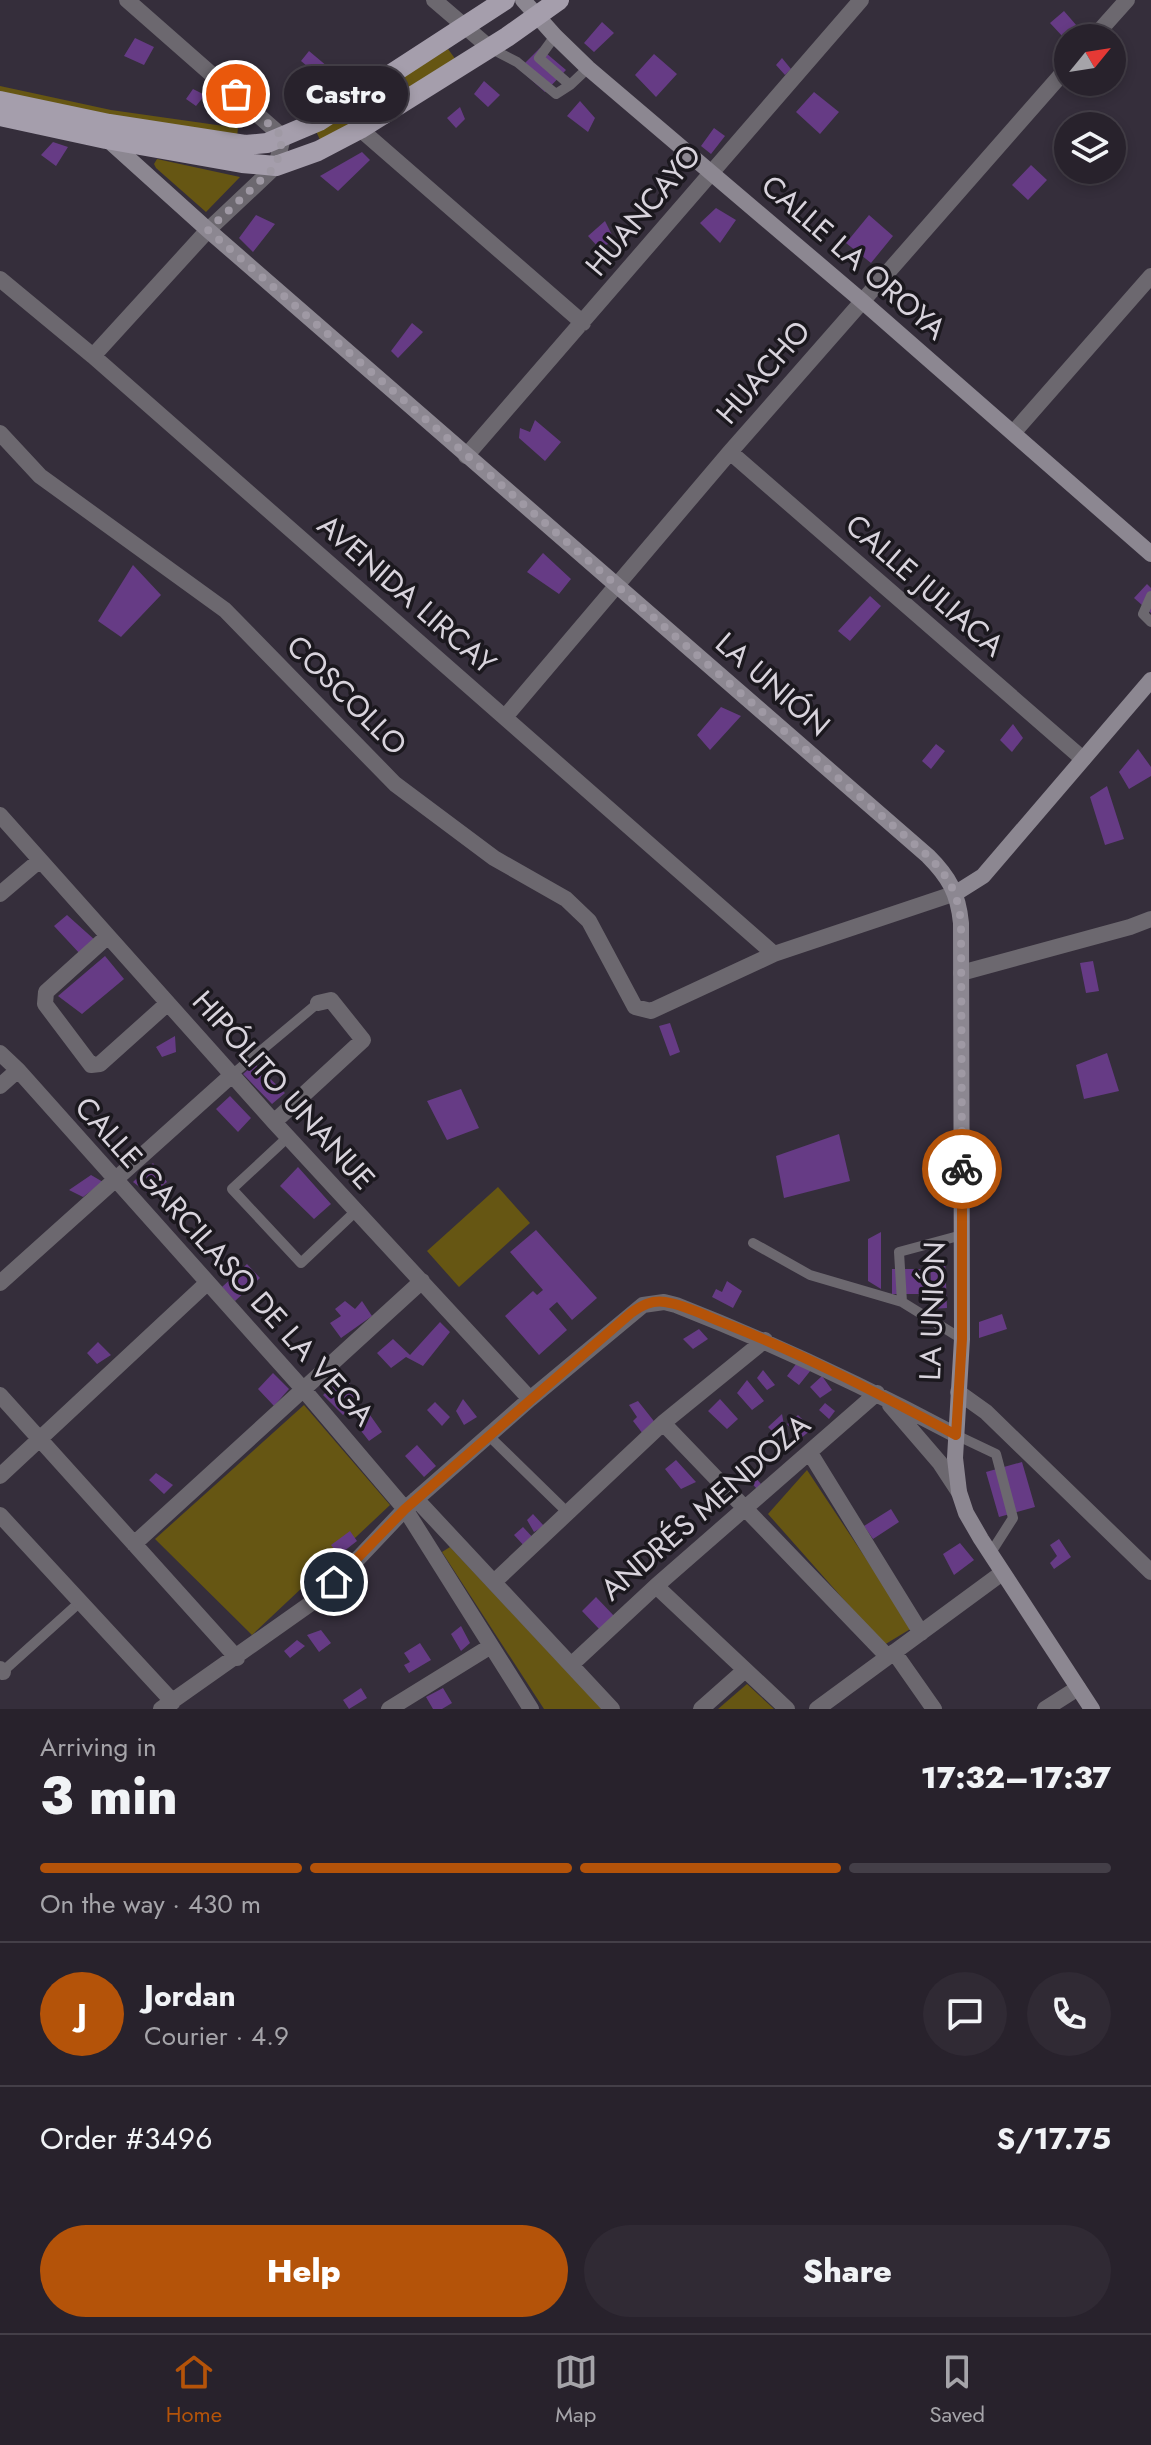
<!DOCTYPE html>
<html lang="en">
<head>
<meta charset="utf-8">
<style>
	:root { --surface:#28222c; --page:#302a34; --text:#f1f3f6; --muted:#a5a4a9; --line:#443f48; --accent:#b45309 }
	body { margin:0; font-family:Jost,sans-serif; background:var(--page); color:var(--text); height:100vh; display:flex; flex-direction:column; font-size:30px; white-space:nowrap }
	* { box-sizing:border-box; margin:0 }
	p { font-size:26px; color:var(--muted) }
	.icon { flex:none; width:44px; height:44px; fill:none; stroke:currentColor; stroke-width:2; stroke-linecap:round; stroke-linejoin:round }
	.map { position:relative; height:1709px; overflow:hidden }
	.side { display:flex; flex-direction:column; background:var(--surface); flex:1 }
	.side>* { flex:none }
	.needle { width:52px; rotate:60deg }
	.controls { position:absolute; left:1054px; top:24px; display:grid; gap:16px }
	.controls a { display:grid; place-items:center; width:72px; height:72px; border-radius:50%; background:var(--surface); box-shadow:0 4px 12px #0003,0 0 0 2px var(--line); font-size:40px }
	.pin { position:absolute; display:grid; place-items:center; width:68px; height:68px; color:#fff; margin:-34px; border:4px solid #fff; border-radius:50%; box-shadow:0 2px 8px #0007 }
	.courier { position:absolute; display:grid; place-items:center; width:80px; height:80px; margin:-40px; border:6px solid #b45309; border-radius:50%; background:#fff; color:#222; box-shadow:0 2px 10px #0007 }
	.bubble { position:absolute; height:56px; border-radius:28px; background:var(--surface); box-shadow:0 4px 12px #0003,0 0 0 2px var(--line); font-size:26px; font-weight:800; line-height:56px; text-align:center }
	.headline em { font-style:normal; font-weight:800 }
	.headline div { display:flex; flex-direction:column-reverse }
	.headline { display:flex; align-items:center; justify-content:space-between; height:136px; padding:0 40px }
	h1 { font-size:52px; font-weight:800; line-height:60px }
	.bar { display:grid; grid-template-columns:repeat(4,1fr); gap:12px 8px; align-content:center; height:96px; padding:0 40px }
	.bar i { height:10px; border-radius:6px; background:var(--line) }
	.bar .selected { background:var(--accent) }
	.bar p { grid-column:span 4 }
	.line { display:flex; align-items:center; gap:20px; padding:0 40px; border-top:2px solid var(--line) }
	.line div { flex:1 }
	.round { display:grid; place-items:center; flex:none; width:84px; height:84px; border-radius:42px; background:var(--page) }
	.cta { display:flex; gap:16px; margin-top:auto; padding:16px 40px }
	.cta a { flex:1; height:92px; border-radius:48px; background:var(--accent); color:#fff; font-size:32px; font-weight:800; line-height:92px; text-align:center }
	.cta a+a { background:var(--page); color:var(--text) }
	.tabs { display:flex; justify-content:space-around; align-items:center; height:112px; border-top:2px solid var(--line); background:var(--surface); font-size:22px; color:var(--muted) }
	.tabs a { display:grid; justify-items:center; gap:4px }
	.tabs .selected { color:var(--accent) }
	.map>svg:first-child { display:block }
	.green { fill:#665613 }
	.building { fill:#663b85 }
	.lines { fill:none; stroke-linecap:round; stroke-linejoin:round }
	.lane { stroke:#6c686f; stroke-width:10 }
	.street { stroke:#6c686f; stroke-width:16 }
	.secondary { stroke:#8c8791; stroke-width:16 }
	.primary { stroke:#a59eac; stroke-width:20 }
	.done { stroke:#9f99a4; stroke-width:8; stroke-dasharray:0 14.4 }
	.route { stroke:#b45309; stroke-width:10 }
	.labels { text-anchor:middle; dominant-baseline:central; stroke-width:7; stroke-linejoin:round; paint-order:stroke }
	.street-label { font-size:30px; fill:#d8d3dc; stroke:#1b181e }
</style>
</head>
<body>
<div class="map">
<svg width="1151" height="1709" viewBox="0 0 1151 1709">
	<rect width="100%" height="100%" fill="#352e3b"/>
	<path class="green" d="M 448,49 L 456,60 L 321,142 L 316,131 Z
		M 0,86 L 111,110 L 238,128 L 237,137 L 0,95 Z
		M 157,159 L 240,177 L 206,212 L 156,168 L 154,164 Z
		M 498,1187 L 530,1223 L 459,1287 L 427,1251 Z
		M 304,1405 L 390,1505 L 252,1635 L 155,1539 Z
		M 807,1470 L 912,1628 L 884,1645 L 768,1514 Z
		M 450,1547 L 602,1709 L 544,1709 L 442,1552 Z
		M 747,1684 L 774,1709 L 718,1709 Z"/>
	<path class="building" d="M 1064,11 L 1077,26 L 1064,38 L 1050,23 Z
		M 602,22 L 614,33 L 594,52 L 584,43 Z
		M 135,38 L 154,47 L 144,65 L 124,56 Z
		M 540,48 L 566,70 L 545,92 L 519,69 Z
		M 309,51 L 340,77 L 332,87 L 301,61 Z
		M 654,54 L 677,74 L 656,97 L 635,75 Z
		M 782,58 L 791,69 L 785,75 L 776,65 Z
		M 484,81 L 500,95 L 488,107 L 474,94 Z
		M 193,89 L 205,95 L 196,106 L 186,99 Z
		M 814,92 L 839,112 L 820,134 L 796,112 Z
		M 580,101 L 595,118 L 588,132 L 567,116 Z
		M 460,107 L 465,119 L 456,128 L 447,118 Z
		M 714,128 L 725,136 L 711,154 L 701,146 Z
		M 53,142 L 68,147 L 56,166 L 41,155 Z
		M 362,152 L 370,160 L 338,191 L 320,176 Z
		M 1031,165 L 1047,180 L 1028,200 L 1012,185 Z
		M 716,208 L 736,220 L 720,243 L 700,223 Z
		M 256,215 L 275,224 L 253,252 L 239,238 Z
		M 869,215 L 893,236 L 871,263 L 846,243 Z
		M 605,221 L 615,241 L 599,248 L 588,236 Z
		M 412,323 L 423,332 L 398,358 L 391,351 Z
		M 535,420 L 561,442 L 545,461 L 519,438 L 520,428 L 530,432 Z
		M 543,553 L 571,579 L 559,594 L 527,572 Z
		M 133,565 L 161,595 L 121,637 L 98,621 Z
		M 1147,584 L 1151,588 L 1151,613 L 1134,598 Z
		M 870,596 L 881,606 L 850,641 L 838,631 Z
		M 721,707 L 741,716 L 710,750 L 697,735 Z
		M 1013,724 L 1023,738 L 1012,752 L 1000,740 Z
		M 936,744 L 945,751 L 931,769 L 922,761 Z
		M 1138,749 L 1151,767 L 1151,776 L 1129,789 L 1119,772 Z
		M 1107,786 L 1124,839 L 1105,845 L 1090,797 Z
		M 67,915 L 96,941 L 81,955 L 54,926 Z
		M 105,956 L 124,979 L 82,1014 L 58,996 Z
		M 1093,961 L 1099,991 L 1086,993 L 1080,963 Z
		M 670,1023 L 680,1052 L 670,1056 L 659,1026 Z
		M 175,1036 L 176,1052 L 162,1057 L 156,1047 Z
		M 1107,1053 L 1119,1091 L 1084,1099 L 1076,1065 Z
		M 255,1064 L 285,1093 L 272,1104 L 243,1074 Z
		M 461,1089 L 479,1128 L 447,1140 L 427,1101 Z
		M 230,1096 L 251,1118 L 238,1132 L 216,1109 Z
		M 839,1134 L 850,1181 L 784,1198 L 776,1156 Z
		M 153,1163 L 167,1182 L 150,1195 L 133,1182 Z
		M 298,1167 L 331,1204 L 314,1219 L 280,1186 Z
		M 91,1175 L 103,1182 L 83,1197 L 69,1190 Z
		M 536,1230 L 597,1298 L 572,1320 L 557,1302 L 549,1309 L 567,1330 L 539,1355 L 505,1316 L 533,1291 L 537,1295 L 543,1290 L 510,1252 Z
		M 881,1232 L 881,1289 L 868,1281 L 868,1239 Z
		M 945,1258 L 947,1308 L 932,1309 L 930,1259 Z
		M 247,1264 L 260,1278 L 235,1301 L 222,1287 Z
		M 892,1269 L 928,1269 L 928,1294 L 892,1294 Z
		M 727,1281 L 742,1291 L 733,1308 L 712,1297 L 716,1289 L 722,1292 Z
		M 345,1301 L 355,1309 L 362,1301 L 372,1316 L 341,1338 L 330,1323 L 341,1316 L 335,1309 Z
		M 1002,1314 L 1007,1329 L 979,1338 L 979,1322 Z
		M 440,1322 L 450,1332 L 423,1366 L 406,1357 L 391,1368 L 377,1353 L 393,1339 L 410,1355 Z
		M 699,1329 L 708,1339 L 693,1349 L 683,1339 Z
		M 98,1342 L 111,1355 L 97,1364 L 87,1353 Z
		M 799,1360 L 811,1370 L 799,1385 L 787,1376 Z
		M 763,1370 L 775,1385 L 767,1390 L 757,1378 Z
		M 273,1373 L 289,1389 L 274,1406 L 258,1389 Z
		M 343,1376 L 362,1397 L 343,1415 L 323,1395 Z
		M 822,1376 L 832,1390 L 820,1398 L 810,1387 Z
		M 747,1380 L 764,1401 L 752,1410 L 737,1393 Z
		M 463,1399 L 477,1417 L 464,1425 L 456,1411 Z
		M 720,1399 L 738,1419 L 727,1429 L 708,1411 Z
		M 638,1401 L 657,1425 L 643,1434 L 633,1421 L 637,1417 L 629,1405 Z
		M 435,1402 L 450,1417 L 442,1426 L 427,1410 Z
		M 825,1403 L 835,1411 L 829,1419 L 819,1410 Z
		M 782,1414 L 784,1425 L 775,1434 L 768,1427 Z
		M 370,1415 L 382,1432 L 369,1441 L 358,1427 Z
		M 798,1415 L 812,1429 L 800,1439 L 787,1424 Z
		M 417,1445 L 436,1466 L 424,1477 L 405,1456 Z
		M 676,1460 L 696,1482 L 681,1489 L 665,1469 Z
		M 1022,1462 L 1035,1507 L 999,1517 L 986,1472 Z
		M 749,1470 L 761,1484 L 757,1489 L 744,1475 Z
		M 156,1473 L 173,1485 L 164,1494 L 149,1480 Z
		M 891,1509 L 899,1522 L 873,1539 L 864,1526 Z
		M 533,1514 L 544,1526 L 534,1532 L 527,1520 Z
		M 523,1527 L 536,1541 L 527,1549 L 514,1535 Z
		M 350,1531 L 357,1541 L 339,1555 L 331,1545 Z
		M 1059,1539 L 1071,1557 L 1054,1569 L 1050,1563 L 1057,1556 L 1050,1545 Z
		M 960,1543 L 974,1560 L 954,1575 L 943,1554 Z
		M 596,1597 L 615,1617 L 601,1631 L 582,1611 Z
		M 461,1626 L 470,1643 L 461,1651 L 451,1634 Z
		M 321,1630 L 331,1643 L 319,1652 L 307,1635 Z
		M 297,1640 L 305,1646 L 290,1658 L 284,1651 Z
		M 420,1643 L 431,1660 L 409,1673 L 404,1665 L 410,1662 L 404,1653 Z
		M 361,1688 L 367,1698 L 349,1709 L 343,1700 Z
		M 443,1688 L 452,1703 L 442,1709 L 433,1709 L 426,1697 Z"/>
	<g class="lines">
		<path class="lane" d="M 555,36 L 539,58 L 570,85
			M 490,48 L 517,62 L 556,94 L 570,85 L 588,68
			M 1151,596 L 1143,614 L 1151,622
			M 233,1074 L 318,1003
			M 288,1137 L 232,1189 L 301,1263 L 356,1211
			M 962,1235 L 899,1252 L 902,1302 L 962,1339
			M 753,1243 L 810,1275 L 902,1302
			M 956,1435 L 996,1454 L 1013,1518 L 990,1554
			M 489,1436 L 568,1513
			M 0,1674 L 80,1602"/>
		<path class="street" d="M 434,0 L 490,48
			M 1093,38 L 1127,0
			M 360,129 L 583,323
			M 0,279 L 93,356 L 774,954
			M 93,356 L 208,230 L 276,166 L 283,137 L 127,0
			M 1014,432 L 1151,276
			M 0,433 L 40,476 L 225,610 L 395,784 L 494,858 L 566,899 L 589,921 L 635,1007 L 651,1011 L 774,954 L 956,893
			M 730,452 L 1083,759
			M 466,456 L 861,0
			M 505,717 L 730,452 L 1068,67
			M 0,815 L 274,1122 L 530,1399
			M 0,894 L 40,860
			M 108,936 L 46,992 L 45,1004 L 91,1065 L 100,1064 L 168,1003
			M 961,973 L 1130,927 L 1151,919
			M 0,1053 L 18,1070 L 303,1389 L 405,1509 L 531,1709
			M 0,1086 L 18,1070
			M 274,1122 L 363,1040 L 331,1000 L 318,1003
			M 0,1283 L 233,1074
			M 958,1392 L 986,1412 L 1151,1572
			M 0,1395 L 237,1658
			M 890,1405 L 940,1463 L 959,1492
			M 663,1423 L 888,1657
			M 810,1453 L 921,1633
			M 0,1476 L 207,1283
			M 416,1499 L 612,1709
			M 0,1515 L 173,1702
			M 134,1544 L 422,1281
			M 494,1582 L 663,1423 L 765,1340
			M 656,1586 L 787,1709
			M 894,1652 L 934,1709
			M 571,1665 L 656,1586 L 877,1393
			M 0,1669 L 3,1672
			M 161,1709 L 317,1599 L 352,1565 L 405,1509 L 530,1399 L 643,1305 L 664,1302 L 676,1305 C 773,1343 864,1386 956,1435
			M 389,1709 L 491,1646
			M 701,1709 L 745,1670
			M 817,1709 L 1002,1573
			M 1045,1709 L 1078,1688"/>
		<path class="secondary" d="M 523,0 L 555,36 L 588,68 L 862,301 L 1151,554
			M 106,138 L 208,230 L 928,856 C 949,877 958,893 961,923 L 962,1339 L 955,1458 L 959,1492 L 966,1513 L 981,1539 L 1092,1709
			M 956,893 L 983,876 L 1151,680"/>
		<path class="primary" d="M 0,101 L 109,124 L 245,145 L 267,143 L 319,121 L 505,0
			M 0,116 L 106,139 L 242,163 L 276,166 L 318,151 L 360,129 L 507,37 L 559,0"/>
	</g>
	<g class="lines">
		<path class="done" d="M 236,94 L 283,137 L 276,166 L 208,230 L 928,856 C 949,877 958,893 961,923 L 962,1169"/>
		<path class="route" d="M 334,1582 L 405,1509 L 631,1313 C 642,1305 652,1300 665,1302 C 687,1305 709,1318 729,1325 C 807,1356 881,1395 956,1435 L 962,1339 L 962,1169"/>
	</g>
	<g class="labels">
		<g class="street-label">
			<text transform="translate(643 210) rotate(-50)">HUANCAYO</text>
			<text transform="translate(854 257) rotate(41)">CALLE LA OROYA</text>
			<text transform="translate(763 372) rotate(-49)">HUACHO</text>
			<text transform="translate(925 585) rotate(41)">CALLE JULIACA</text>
			<text transform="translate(407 594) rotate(41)">AVENIDA LIRCAY</text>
			<text transform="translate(773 684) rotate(41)">LA UNIÓN</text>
			<text transform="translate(347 695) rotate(45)">COSCOLLO</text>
			<text transform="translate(284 1090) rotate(48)">HIPÓLITO UNANUE</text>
			<text transform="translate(225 1261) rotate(48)">CALLE GARCILASO DE LA VEGA</text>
			<text transform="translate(932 1311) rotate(-88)">LA UNIÓN</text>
			<text transform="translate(705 1507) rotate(-41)">ANDRÉS MENDOZA</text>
		</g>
	</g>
</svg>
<div class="controls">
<a><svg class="needle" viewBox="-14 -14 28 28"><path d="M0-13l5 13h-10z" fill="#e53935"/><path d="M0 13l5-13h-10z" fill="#a5a4a9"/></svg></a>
<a><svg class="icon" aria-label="layers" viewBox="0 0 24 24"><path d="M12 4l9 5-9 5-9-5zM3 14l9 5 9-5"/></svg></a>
</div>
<div class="pin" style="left:236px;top:94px;background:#ea580c"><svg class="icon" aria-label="bag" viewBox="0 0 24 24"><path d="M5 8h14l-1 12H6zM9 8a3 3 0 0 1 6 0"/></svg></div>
<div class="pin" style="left:334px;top:1582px;background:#1f2937"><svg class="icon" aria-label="home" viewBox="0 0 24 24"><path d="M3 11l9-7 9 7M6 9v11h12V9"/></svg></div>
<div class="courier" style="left:962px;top:1169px"><svg class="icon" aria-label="bike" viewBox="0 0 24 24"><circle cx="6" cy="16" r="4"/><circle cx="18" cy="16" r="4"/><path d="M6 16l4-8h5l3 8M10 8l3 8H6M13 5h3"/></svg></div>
<div class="bubble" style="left:284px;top:66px;width:124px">Castro</div>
</div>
<section class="side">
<div class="headline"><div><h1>3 min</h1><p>Arriving in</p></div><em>17:32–17:37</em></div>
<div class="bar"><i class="selected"></i><i class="selected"></i><i class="selected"></i><i></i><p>On the way · 430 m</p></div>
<div class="line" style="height:144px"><b class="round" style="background:var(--accent);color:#fff">J</b><div><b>Jordan</b><p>Courier · 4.9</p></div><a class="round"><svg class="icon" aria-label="chat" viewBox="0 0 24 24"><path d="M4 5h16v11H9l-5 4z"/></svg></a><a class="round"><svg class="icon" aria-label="phone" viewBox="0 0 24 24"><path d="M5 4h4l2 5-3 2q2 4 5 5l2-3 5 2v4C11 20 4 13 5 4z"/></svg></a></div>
<div class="line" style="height:104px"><div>Order #3496</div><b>S/17.75</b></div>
<div class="cta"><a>Help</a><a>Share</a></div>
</section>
<nav class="tabs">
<a class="selected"><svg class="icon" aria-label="home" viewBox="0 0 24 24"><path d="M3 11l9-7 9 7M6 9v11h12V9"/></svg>Home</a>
<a><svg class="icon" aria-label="map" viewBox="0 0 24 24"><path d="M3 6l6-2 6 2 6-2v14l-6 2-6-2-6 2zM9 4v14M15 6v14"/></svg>Map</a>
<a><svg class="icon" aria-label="saved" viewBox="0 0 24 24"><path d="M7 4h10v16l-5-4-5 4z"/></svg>Saved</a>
</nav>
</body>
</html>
